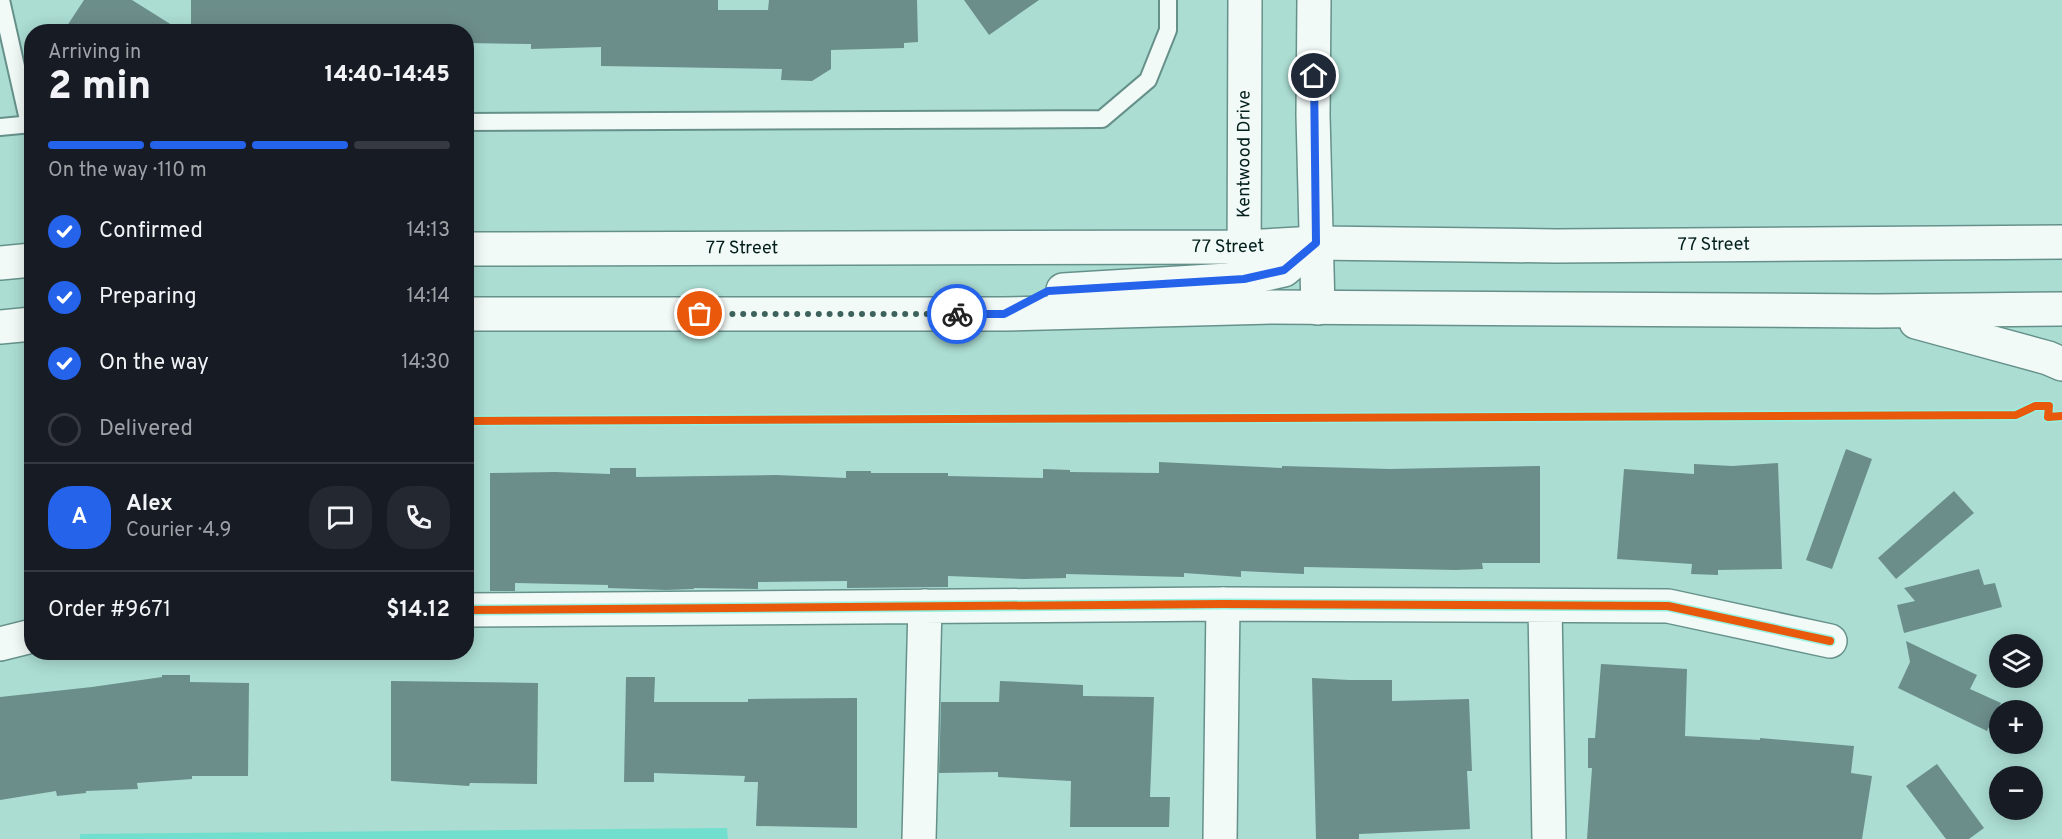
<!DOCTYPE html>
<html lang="en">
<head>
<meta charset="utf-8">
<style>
	:root { --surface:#171b24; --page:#242831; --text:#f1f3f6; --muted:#9ea1a6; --line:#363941; --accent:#2563eb }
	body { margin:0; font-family:Overpass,sans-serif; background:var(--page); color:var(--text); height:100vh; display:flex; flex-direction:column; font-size:22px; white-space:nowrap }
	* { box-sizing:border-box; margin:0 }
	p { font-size:20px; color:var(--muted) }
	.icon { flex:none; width:33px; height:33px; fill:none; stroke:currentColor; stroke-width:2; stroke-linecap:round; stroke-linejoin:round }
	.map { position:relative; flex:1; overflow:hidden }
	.panel { position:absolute; left:24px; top:24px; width:450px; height:636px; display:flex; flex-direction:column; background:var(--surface); border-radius:24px; box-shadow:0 3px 15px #0003 }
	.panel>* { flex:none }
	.fabs { position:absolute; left:1989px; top:634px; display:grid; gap:12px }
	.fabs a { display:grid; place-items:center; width:54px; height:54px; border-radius:50%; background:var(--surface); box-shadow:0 3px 15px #0003; font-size:30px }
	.pin { position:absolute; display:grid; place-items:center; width:51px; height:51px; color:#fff; margin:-26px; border:3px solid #fff; border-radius:50%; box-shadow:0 2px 6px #0007 }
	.courier { position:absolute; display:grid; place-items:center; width:60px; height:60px; margin:-30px; border:4px solid #2563eb; border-radius:50%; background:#fff; color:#222; box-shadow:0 2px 8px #0007 }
	.summary em { font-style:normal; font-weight:800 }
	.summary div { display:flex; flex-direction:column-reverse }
	.summary { display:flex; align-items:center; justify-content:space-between; height:102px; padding:0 24px }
	h1 { font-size:39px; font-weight:800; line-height:45px }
	.bar { display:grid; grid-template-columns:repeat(4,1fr); gap:9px 6px; align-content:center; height:72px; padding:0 24px }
	.bar i { height:8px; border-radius:4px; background:var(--line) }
	.bar .on { background:var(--accent) }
	.bar p { grid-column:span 4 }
	.line { display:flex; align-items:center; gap:15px; padding:0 24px; border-top:2px solid var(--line) }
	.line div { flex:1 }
	.round { display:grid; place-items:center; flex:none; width:63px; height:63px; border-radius:24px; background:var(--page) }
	ol { padding:0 24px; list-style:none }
	li { display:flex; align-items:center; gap:18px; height:66px }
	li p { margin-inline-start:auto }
	li .icon { padding:6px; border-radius:50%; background:var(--accent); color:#fff; stroke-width:4 }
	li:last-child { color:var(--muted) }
	li i { width:33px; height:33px; border:3px solid var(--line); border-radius:50% }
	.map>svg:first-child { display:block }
	.green { fill:#72dfce }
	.building { fill:#6c8e8b }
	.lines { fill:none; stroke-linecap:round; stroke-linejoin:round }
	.lane-casing { stroke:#66918a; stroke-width:20 }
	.street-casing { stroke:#66918a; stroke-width:36 }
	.secondary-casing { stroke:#66918a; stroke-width:36 }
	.lane { stroke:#f2faf8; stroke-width:16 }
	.street { stroke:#f2faf8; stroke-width:33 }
	.secondary { stroke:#f2faf8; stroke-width:33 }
	.cycleway-casing { stroke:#97f1e0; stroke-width:11 }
	.cycleway { stroke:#e8590c; stroke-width:8 }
	.done { stroke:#3d615b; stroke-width:6; stroke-dasharray:0 10.8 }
	.route { stroke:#2563eb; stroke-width:8 }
	.labels { text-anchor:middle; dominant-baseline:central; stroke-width:6; stroke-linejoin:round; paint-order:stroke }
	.street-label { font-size:18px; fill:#021e1a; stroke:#97f1e0 }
</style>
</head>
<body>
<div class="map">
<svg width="2062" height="839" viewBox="0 0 2062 839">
	<rect width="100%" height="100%" fill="#abddd3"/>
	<path class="green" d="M 727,828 L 728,839 L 80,839 L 80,834 Z"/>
	<path class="building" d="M 84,0 L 132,0 L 183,32 L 63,32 Z
		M 191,0 L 718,0 L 718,10 L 768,10 L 769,0 L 917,0 L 918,42 L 904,43 L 904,48 L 831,50 L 831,69 L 812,81 L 781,80 L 782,69 L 601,66 L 601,47 L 531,49 L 531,44 L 466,43 L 466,32 L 215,32 L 215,26 L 191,26 Z
		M 964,0 L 1039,0 L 989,35 Z
		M 1846,449 L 1872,459 L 1832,569 L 1806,560 Z
		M 1159,462 L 1282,468 L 1282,466 L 1390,469 L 1540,466 L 1540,563 L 1482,563 L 1483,569 L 1456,570 L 1304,567 L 1304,574 L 1241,571 L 1241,577 L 1184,573 L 1184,577 L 1066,574 L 1066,578 L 1024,579 L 948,576 L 948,587 L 847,588 L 847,581 L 758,582 L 758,589 L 694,588 L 694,589 L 666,590 L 608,588 L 608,585 L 515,583 L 515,591 L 490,591 L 490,473 L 555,472 L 610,474 L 610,468 L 636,468 L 636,477 L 776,475 L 846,478 L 846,471 L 871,471 L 871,473 L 948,473 L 948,476 L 1043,478 L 1043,469 L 1070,470 L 1070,472 L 1159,473 Z
		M 1778,463 L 1782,569 L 1718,570 L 1718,575 L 1691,574 L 1692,564 L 1617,559 L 1624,469 L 1694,474 L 1694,464 L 1732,466 Z
		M 1954,491 L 1974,513 L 1896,579 L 1878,558 Z
		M 1979,569 L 1984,585 L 1995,583 L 2002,607 L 1904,633 L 1897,605 L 1915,601 L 1904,588 Z
		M 1906,641 L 1977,675 L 1970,689 L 2001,703 L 1987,731 L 1898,688 L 1910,662 Z
		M 1601,664 L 1687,669 L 1685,736 L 1760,740 L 1760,738 L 1854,746 L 1851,773 L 1872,776 L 1862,839 L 1587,839 L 1592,768 L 1588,768 L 1588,738 L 1595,738 Z
		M 162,675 L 190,675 L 190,682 L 249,683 L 248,776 L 192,776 L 192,779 L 137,783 L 138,789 L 86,791 L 86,793 L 57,796 L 56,791 L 0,800 L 0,697 L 92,687 L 162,677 Z
		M 626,677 L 655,677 L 654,702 L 748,702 L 748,699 L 857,698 L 857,828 L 756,826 L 758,782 L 744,782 L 745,776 L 654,773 L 654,782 L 624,782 Z
		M 1312,678 L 1349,680 L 1392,680 L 1392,701 L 1469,699 L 1472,771 L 1467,771 L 1470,829 L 1359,834 L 1359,839 L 1316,839 Z
		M 391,681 L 538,683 L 537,784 L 470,783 L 469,786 L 391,781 Z
		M 1000,681 L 1083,685 L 1083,696 L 1154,697 L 1150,797 L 1170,797 L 1169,827 L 1070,827 L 1071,781 L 998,777 L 998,772 L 939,773 L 941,702 L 999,702 Z
		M 1937,764 L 1984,828 L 1969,839 L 1946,839 L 1906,786 Z"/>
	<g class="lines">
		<defs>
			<path id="lane" d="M 1,0 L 29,124
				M 466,122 L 1102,119 L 1148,80 L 1168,30 L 1168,0
				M 0,127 L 32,124"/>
			<path id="street" d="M 1545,606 L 1549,839
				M 466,610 L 1223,604 L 1668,606 L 1830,641
				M 0,644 L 32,636
				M 919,839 L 925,606
				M 1220,839 L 1223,604"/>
			<g id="secondary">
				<path d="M 1314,0 L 1313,115 L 1318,308"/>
				<path id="s1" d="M 466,249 L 1244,247 L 1316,243 L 1556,246 L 2062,242"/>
				<path d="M 0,263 L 32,260"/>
				<path id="s2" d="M 1244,268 L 1245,0"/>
				<path d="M 1063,290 L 1244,279 L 1284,270 L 1316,243"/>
				<path d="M 466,314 L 1004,314 L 1272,307 L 1876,311 L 2062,309"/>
				<path d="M 1916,322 L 2048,358 L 2062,364"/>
				<path d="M 0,327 L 32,324"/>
			</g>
		</defs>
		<use href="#lane" class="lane-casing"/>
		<use href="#street" class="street-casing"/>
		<use href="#secondary" class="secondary-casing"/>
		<use href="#lane" class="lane"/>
		<use href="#street" class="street"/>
		<use href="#secondary" class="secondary"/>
		<defs>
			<path id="cycleway" d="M 466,421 L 2016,415 L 2035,406 L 2049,406 L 2048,417 L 2062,416
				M 466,610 L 1223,604 L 1668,606 L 1830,641"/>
		</defs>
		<use href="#cycleway" class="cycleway-casing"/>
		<use href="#cycleway" class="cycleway"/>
	</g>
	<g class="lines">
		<path class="done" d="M 700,314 L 957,314"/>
		<path class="route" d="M 957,314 L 1004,314 L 1048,291 L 1244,279 L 1284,270 L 1316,243 L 1314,76"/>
	</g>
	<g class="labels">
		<g class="street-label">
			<text stroke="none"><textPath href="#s2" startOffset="114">Kentwood Drive</textPath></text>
			<text stroke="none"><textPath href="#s1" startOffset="1248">77 Street</textPath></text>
			<text stroke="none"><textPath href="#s1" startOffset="762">77 Street</textPath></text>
			<text stroke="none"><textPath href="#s1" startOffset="276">77 Street</textPath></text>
		</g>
	</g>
</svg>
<div class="fabs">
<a><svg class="icon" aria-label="layers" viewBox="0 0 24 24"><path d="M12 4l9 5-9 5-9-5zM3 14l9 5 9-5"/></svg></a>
<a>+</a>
<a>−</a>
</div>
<div class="pin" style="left:700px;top:314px;background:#ea580c"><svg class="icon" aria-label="bag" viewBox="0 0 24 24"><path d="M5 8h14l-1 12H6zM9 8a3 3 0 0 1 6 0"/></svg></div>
<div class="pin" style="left:1314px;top:76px;background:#1f2937"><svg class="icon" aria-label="home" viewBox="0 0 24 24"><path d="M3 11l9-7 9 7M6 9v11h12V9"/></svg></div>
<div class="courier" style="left:957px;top:314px"><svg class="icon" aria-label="bike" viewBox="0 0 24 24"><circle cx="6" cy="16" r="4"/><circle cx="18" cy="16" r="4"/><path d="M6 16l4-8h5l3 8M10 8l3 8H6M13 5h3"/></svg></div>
<section class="panel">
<div class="summary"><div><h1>2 min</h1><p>Arriving in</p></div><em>14:40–14:45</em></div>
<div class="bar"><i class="on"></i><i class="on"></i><i class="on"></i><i></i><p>On the way · 110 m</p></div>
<ol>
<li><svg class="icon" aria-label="check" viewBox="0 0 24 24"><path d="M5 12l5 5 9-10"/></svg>Confirmed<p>14:13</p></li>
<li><svg class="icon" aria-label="check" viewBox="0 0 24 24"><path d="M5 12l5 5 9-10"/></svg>Preparing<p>14:14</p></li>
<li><svg class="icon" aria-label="check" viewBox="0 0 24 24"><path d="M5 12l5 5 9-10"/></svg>On the way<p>14:30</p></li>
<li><i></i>Delivered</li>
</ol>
<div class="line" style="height:108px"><b class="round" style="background:var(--accent);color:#fff">A</b><div><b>Alex</b><p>Courier · 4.9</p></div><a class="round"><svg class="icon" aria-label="chat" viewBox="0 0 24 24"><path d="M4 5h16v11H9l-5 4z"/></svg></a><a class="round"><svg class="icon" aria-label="phone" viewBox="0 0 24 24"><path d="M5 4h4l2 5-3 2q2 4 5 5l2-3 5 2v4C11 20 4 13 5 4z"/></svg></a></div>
<div class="line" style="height:78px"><div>Order #9671</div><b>$14.12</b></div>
</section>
</div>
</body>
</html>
